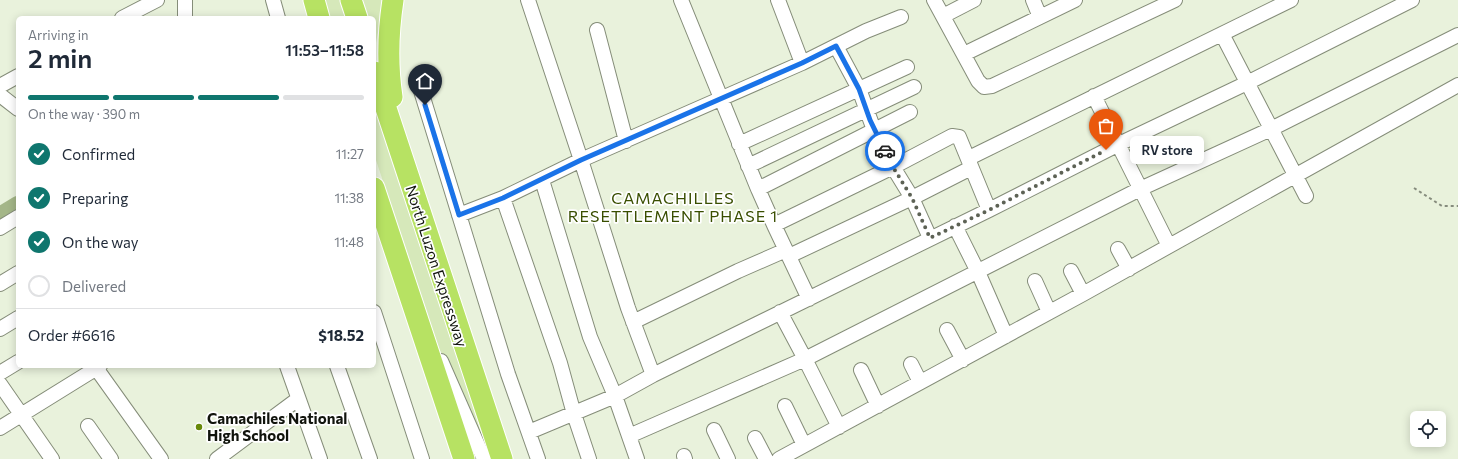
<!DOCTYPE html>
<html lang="en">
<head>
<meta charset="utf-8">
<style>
	:root { --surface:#fff; --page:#f6f6f7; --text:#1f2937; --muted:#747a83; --line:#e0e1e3; --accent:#0f766e }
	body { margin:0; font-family:Commissioner,sans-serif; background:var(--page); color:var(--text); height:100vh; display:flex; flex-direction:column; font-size:15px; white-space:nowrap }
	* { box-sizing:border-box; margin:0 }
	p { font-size:13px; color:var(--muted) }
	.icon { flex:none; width:22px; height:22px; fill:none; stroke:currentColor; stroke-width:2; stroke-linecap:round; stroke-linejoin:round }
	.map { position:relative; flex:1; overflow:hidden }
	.details { position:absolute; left:16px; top:16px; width:360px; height:352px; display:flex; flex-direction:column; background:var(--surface); border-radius:6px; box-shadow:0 2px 10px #0003 }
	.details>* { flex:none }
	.controls { position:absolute; left:1410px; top:411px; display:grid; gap:8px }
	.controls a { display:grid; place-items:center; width:36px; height:36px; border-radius:6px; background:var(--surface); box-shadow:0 2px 10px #0003; font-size:20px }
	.pin { position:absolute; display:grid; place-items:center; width:34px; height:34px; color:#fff; margin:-41px -17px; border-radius:50% 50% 50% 0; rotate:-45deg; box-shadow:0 0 4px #0007 }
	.pin .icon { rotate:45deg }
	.courier { position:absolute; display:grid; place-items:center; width:40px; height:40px; margin:-20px; border:3px solid #1a73e8; border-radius:50%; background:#fff; color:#222; box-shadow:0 1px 5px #0007 }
	.bubble { position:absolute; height:28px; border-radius:6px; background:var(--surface); box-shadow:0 2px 10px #0003; font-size:13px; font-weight:600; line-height:28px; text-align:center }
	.head em { font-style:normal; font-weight:600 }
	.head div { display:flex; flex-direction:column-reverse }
	.head { display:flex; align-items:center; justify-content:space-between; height:68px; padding:0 12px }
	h1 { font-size:26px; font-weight:600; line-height:30px }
	.bar { display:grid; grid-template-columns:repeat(4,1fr); gap:6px 4px; align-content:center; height:48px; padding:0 12px }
	.bar i { height:5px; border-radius:3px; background:var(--line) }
	.bar .active { background:var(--accent) }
	.bar p { grid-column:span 4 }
	.line { display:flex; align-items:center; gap:10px; padding:0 12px; border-top:1px solid var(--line) }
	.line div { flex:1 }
	ol { padding:0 12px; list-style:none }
	li { display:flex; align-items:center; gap:12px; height:44px }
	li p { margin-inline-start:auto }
	li .icon { padding:4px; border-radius:50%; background:var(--accent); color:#fff; stroke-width:4 }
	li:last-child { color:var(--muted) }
	li i { width:22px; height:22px; border:2px solid var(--line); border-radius:50% }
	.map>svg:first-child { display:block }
	.green { fill:#d6e8ba }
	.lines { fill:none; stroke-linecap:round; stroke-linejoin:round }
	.river { stroke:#a4b688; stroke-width:20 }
	.minor-casing { stroke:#858d79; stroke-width:16 }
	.highway-casing { stroke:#fff; stroke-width:23 }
	.path { stroke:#868c7d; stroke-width:2; stroke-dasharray:3 3; stroke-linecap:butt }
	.minor { stroke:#fff; stroke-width:14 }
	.highway { stroke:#b7e263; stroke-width:21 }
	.done { stroke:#5d6255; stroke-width:4; stroke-dasharray:0 7.2 }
	.route { stroke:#1a73e8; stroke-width:5 }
	.poi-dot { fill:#678909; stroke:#fff; stroke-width:1.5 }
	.labels { text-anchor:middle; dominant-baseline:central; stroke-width:3.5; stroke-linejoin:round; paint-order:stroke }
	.street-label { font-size:15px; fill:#11140d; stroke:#fff }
	.poi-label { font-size:15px; font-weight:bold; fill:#11140d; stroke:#fff; text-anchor:start }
	.neighbourhood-label { font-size:16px; letter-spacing:1px; fill:#394e00; stroke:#fff }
</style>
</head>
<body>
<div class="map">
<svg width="1458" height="459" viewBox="0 0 1458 459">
	<rect width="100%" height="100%" fill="#e9f2dc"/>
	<path class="green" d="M 323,0 L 341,0 L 347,18 L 329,18 Z
		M 360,0 L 384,0 L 375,48 L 374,18 L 366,18 Z
		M 374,101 L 492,459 L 487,459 L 435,339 L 374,154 Z"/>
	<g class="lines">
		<path class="river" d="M 0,217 L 18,206"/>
		<defs>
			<path id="minor" d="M 185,0 L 185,18
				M 273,0 L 278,18
				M 528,0 L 581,160 L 628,308 L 653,375
				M 681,0 L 758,189 L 774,225 L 809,299
				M 778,0 L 802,63
				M 934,0 L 978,81 L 984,87 L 992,86 L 1175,0
				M 1033,0 L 1040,17
				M 943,16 L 974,0
				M 122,18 L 157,0
				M 597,30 L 626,141
				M 1222,34 L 1306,196
				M 836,46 L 859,89 L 874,130 L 893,167 L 912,198 L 930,238
				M 964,54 L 1075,0
				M 0,86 L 18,76
				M 421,91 L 508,374 L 538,459
				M 0,95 L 18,109
				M 1094,96 L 1169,246
				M 739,144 L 907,67
				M 969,158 L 1291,0
				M 748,166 L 914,87
				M 542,180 L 590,337 L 615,396 L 637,459
				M 758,189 L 910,112
				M 503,198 L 560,363 L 574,414 L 589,459
				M 459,215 L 503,198 L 581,160 L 802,63 L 866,31 L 901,17
				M 774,225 L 893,167 L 952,136 L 959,137 L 989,210
				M 955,226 L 978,272 L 1006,336
				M 0,228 L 18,217
				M 1118,249 L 1129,269
				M 789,256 L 912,198 L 971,168
				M 1071,271 L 1083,294
				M 1035,281 L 1049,312
				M 0,284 L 18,273
				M 374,312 L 422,459
				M 780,312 L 805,359 L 839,427
				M 633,322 L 738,271 L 786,250
				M 0,329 L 18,318
				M 947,330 L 963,360
				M 441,361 L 484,459
				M 911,364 L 920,382
				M 287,366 L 320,459
				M 337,366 L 370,459
				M 96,368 L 161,459
				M 861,370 L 878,406
				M 0,373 L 18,362
				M 0,384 L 52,459
				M 785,406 L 804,445
				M 88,426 L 111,459
				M 0,428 L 100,366
				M 714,430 L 728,459
				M 529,432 L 615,396 L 653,375 L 989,210 L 1119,144 L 1247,83 L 1412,0
				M 629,436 L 805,359 L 1140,189 L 1271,129 L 1458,35
				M 755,438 L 766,459
				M 684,456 L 685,459
				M 217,459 L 298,399
				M 779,459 L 1083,294 L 1458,85"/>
			<path id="highway" d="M 314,0 L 319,18
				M 351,0 L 357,18
				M 374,72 L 502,459
				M 392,97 C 387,64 388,33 393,0
				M 374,188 L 464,459"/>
		</defs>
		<use href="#minor" class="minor-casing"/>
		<use href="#highway" class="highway-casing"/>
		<path class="path" d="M 1414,188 L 1442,206 L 1458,206"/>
		<use href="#minor" class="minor"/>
		<use href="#highway" class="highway"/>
	</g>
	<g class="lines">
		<path class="done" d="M 885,151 L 893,167 L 912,198 L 930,238 L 989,210 L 1106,150"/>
		<path class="route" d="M 425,105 L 459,215 L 503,198 L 581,160 L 802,63 L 836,46 L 859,89 L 870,120 L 885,151"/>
	</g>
	<circle class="poi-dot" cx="199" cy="427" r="4"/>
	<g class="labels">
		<g class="street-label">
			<text transform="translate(437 266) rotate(72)">North Luzon Expressway</text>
		</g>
		<g class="poi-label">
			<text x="207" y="418">Camachiles National<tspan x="207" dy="17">High School</tspan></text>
		</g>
		<g class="neighbourhood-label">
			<text x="673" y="197">CAMACHILLES<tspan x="673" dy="18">RESETTLEMENT PHASE 1</tspan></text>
		</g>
	</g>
</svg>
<div class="controls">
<a><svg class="icon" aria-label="locate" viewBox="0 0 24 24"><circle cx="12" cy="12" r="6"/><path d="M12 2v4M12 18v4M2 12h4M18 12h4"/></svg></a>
</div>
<div class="pin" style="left:1106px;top:150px;background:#ea580c"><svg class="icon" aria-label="bag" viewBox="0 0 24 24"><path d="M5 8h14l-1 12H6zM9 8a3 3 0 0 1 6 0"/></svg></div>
<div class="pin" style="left:425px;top:105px;background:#1f2937"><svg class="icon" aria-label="home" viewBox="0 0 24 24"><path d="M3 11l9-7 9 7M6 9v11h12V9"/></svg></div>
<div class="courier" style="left:885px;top:151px"><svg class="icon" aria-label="car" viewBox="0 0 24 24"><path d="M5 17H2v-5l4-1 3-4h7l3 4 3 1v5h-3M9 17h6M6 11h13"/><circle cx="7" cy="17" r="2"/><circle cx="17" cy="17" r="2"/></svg></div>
<div class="bubble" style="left:1130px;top:136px;width:74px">RV store</div>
<section class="details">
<div class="head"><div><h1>2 min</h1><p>Arriving in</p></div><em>11:53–11:58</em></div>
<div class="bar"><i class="active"></i><i class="active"></i><i class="active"></i><i></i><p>On the way · 390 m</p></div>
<ol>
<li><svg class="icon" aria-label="check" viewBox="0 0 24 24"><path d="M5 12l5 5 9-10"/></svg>Confirmed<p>11:27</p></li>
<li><svg class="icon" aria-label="check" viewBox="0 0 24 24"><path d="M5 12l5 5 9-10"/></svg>Preparing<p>11:38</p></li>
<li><svg class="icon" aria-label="check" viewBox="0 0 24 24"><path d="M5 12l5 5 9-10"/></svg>On the way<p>11:48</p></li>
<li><i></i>Delivered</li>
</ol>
<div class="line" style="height:52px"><div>Order #6616</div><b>$18.52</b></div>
</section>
</div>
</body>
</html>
